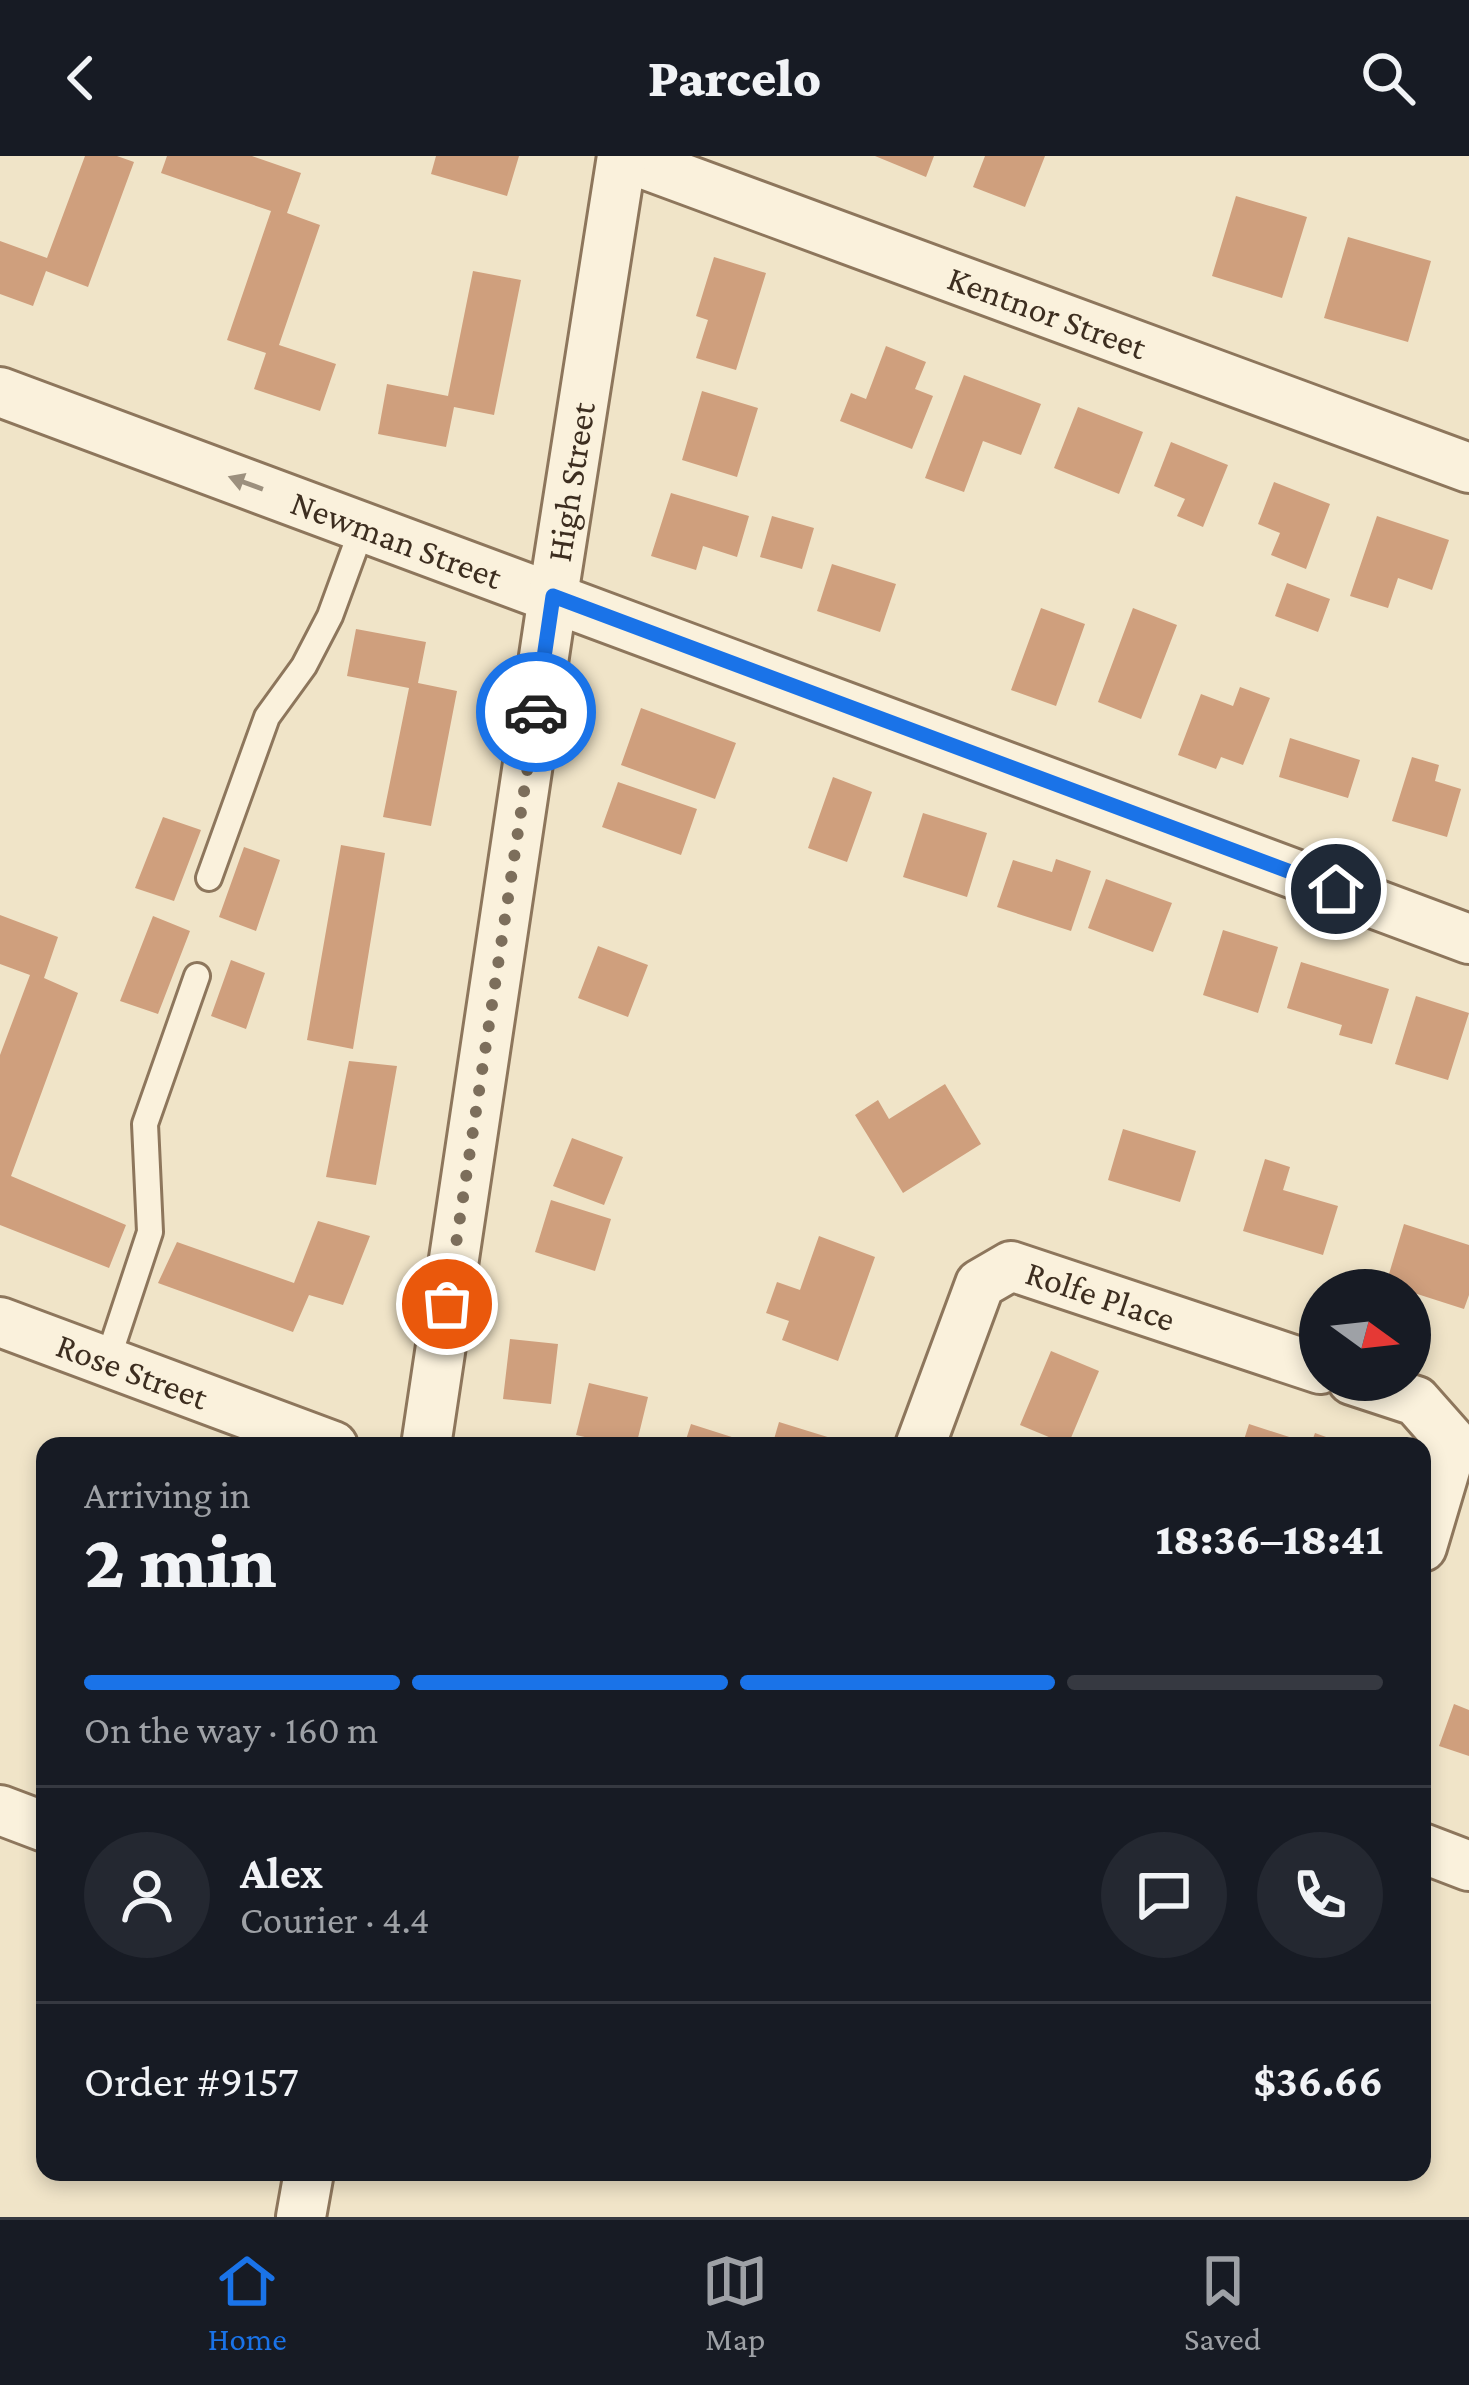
<!DOCTYPE html>
<html lang="en">
<head>
<meta charset="utf-8">
<style>
	:root { --surface:#171b24; --page:#242831; --text:#f1f3f6; --muted:#9ea1a6; --line:#363941; --accent:#1a73e8 }
	body { margin:0; font-family:"Crimson Pro",serif; background:var(--page); color:var(--text); height:100vh; display:flex; flex-direction:column; font-size:45px; white-space:nowrap }
	* { box-sizing:border-box; margin:0 }
	p { font-size:39px; color:var(--muted) }
	.icon { flex:none; width:66px; height:66px; fill:none; stroke:currentColor; stroke-width:2; stroke-linecap:round; stroke-linejoin:round }
	.map { position:relative; flex:1; overflow:hidden }
	.details { position:absolute; left:36px; top:1281px; width:1395px; height:744px; display:flex; flex-direction:column; background:var(--surface); border-radius:24px; box-shadow:0 6px 18px #0003 }
	.details>* { flex:none }
	.needle { width:78px; rotate:105deg }
	.buttons { position:absolute; left:1299px; top:1113px; display:grid; gap:24px }
	.buttons a { display:grid; place-items:center; width:132px; height:132px; border-radius:50%; background:var(--surface); box-shadow:0 6px 18px #0003; font-size:60px }
	.pin { position:absolute; display:grid; place-items:center; width:102px; height:102px; color:#fff; margin:-51px; border:6px solid #fff; border-radius:50%; box-shadow:0 3px 12px #0007 }
	.courier { position:absolute; display:grid; place-items:center; width:120px; height:120px; margin:-60px; border:9px solid #1a73e8; border-radius:50%; background:#fff; color:#222; box-shadow:0 3px 15px #0007 }
	.head em { font-style:normal; font-weight:800 }
	.head div { display:flex; flex-direction:column-reverse }
	.head { display:flex; align-items:center; justify-content:space-between; height:204px; padding:0 48px }
	h1 { font-size:78px; font-weight:800; line-height:90px }
	.bar { display:grid; grid-template-columns:repeat(4,1fr); gap:18px 12px; align-content:center; height:144px; padding:0 48px }
	.bar i { height:15px; border-radius:9px; background:var(--line) }
	.bar .selected { background:var(--accent) }
	.bar p { grid-column:span 4 }
	.line { display:flex; align-items:center; gap:30px; padding:0 48px; border-top:3px solid var(--line) }
	.line div { flex:1 }
	.round { display:grid; place-items:center; flex:none; width:126px; height:126px; border-radius:63px; background:var(--page) }
	header { display:flex; justify-content:space-between; align-items:center; height:156px; padding:0 48px; background:var(--surface); font-size:54px; font-weight:800 }
	.tab-bar { display:flex; justify-content:space-around; align-items:center; height:168px; border-top:3px solid var(--line); background:var(--surface); font-size:33px; color:var(--muted) }
	.tab-bar a { display:grid; justify-items:center; gap:6px }
	.tab-bar .selected { color:var(--accent) }
	.map>svg:first-child { display:block }
	.building { fill:#cf9f7d }
	.lines { fill:none; stroke-linecap:round; stroke-linejoin:round }
	.service-casing { stroke:#8d765c; stroke-width:30 }
	.minor-casing { stroke:#8d765c; stroke-width:54 }
	.service { stroke:#faf1dc; stroke-width:24 }
	.minor { stroke:#faf1dc; stroke-width:48 }
	.oneway { fill:#9c907e }
	.done { stroke:#7c6e5b; stroke-width:12; stroke-dasharray:0 21.6 }
	.route { stroke:#1a73e8; stroke-width:15 }
	.labels { text-anchor:middle; dominant-baseline:central; stroke-width:10; stroke-linejoin:round; paint-order:stroke }
	.street-label { font-size:36px; fill:#3d2e20; stroke:#f7eed8 }
</style>
</head>
<body>
<header><svg class="icon" aria-label="back" viewBox="0 0 24 24"><path d="M15 5l-7 7 7 7"/></svg>Parcelo<svg class="icon" aria-label="search" viewBox="0 0 24 24"><circle cx="10" cy="10" r="6"/><path d="M15 15l6 6"/></svg></header>
<div class="map">
<svg width="1469" height="2061" viewBox="0 0 1469 2061">
	<rect width="100%" height="100%" fill="#f0e4c8"/>
	<path class="building" d="M 85,0 L 117,0 L 134,6 L 88,131 L 46,115 L 33,150 L 0,138 L 0,85 L 47,102 Z
		M 167,0 L 252,0 L 301,17 L 287,57 L 320,69 L 279,189 L 336,208 L 320,255 L 254,233 L 266,197 L 227,184 L 271,55 L 161,17 Z
		M 436,0 L 519,0 L 507,40 L 431,18 Z
		M 875,0 L 934,0 L 926,21 Z
		M 985,0 L 1045,0 L 1025,51 L 973,31 Z
		M 1236,40 L 1307,61 L 1282,142 L 1212,120 Z
		M 1348,81 L 1431,105 L 1408,186 L 1324,162 Z
		M 714,101 L 766,117 L 736,214 L 696,202 L 708,164 L 696,160 Z
		M 473,115 L 521,124 L 494,259 L 454,251 L 446,291 L 378,278 L 387,228 L 448,240 Z
		M 886,190 L 926,206 L 915,233 L 933,240 L 912,293 L 840,265 L 851,237 L 866,243 Z
		M 964,219 L 1041,248 L 1021,299 L 983,285 L 964,336 L 925,322 Z
		M 702,235 L 758,252 L 737,321 L 682,304 Z
		M 1078,251 L 1143,276 L 1119,338 L 1054,312 Z
		M 1171,286 L 1228,309 L 1203,371 L 1177,360 L 1185,343 L 1154,330 Z
		M 1274,326 L 1330,348 L 1306,413 L 1271,399 L 1280,377 L 1258,368 Z
		M 671,337 L 749,360 L 737,401 L 703,390 L 696,414 L 651,400 Z
		M 772,360 L 814,372 L 802,413 L 760,401 Z
		M 1377,360 L 1449,384 L 1432,434 L 1398,422 L 1388,452 L 1350,440 Z
		M 832,408 L 896,428 L 880,476 L 817,455 Z
		M 1287,427 L 1330,443 L 1318,476 L 1275,460 Z
		M 1041,452 L 1085,468 L 1056,550 L 1011,534 Z
		M 1133,452 L 1177,469 L 1141,563 L 1098,546 Z
		M 356,473 L 426,486 L 418,527 L 457,535 L 431,670 L 383,661 L 409,532 L 347,520 Z
		M 1240,531 L 1270,542 L 1243,609 L 1221,601 L 1216,613 L 1178,599 L 1201,538 L 1233,550 Z
		M 641,552 L 736,587 L 715,643 L 621,609 Z
		M 1290,582 L 1360,604 L 1348,642 L 1279,621 Z
		M 1412,601 L 1439,609 L 1435,625 L 1461,633 L 1447,681 L 1392,665 Z
		M 833,621 L 872,636 L 847,706 L 808,692 Z
		M 618,626 L 697,653 L 681,699 L 602,671 Z
		M 923,657 L 987,677 L 967,741 L 903,721 Z
		M 163,661 L 201,674 L 174,745 L 135,732 Z
		M 341,689 L 385,697 L 353,893 L 307,884 Z
		M 244,691 L 280,704 L 256,775 L 219,761 Z
		M 1056,703 L 1091,715 L 1071,775 L 997,751 L 1013,704 L 1052,716 Z
		M 1106,723 L 1172,747 L 1153,796 L 1088,772 Z
		M 0,759 L 58,781 L 44,822 L 78,837 L 11,1020 L 126,1069 L 109,1112 L 0,1069 L 0,899 L 30,819 L 0,808 Z
		M 153,760 L 190,775 L 158,858 L 120,845 Z
		M 1223,774 L 1278,791 L 1258,857 L 1203,839 Z
		M 598,790 L 648,809 L 628,861 L 578,842 Z
		M 231,804 L 265,817 L 246,873 L 211,860 Z
		M 1301,806 L 1389,833 L 1372,888 L 1339,879 L 1342,869 L 1287,852 Z
		M 1416,840 L 1469,857 L 1448,924 L 1395,908 Z
		M 349,905 L 397,910 L 376,1029 L 326,1021 Z
		M 945,928 L 981,988 L 903,1037 L 855,959 L 878,944 L 889,963 Z
		M 1123,973 L 1196,995 L 1180,1046 L 1108,1024 Z
		M 572,982 L 623,1001 L 604,1049 L 553,1030 Z
		M 1265,1003 L 1290,1011 L 1283,1034 L 1338,1050 L 1323,1099 L 1243,1075 Z
		M 551,1044 L 611,1063 L 595,1115 L 535,1096 Z
		M 318,1065 L 370,1080 L 343,1149 L 309,1139 L 293,1176 L 158,1127 L 177,1086 L 294,1127 Z
		M 1404,1068 L 1469,1089 L 1469,1139 L 1464,1153 L 1386,1128 Z
		M 819,1080 L 875,1101 L 838,1205 L 782,1184 L 789,1165 L 766,1157 L 777,1126 L 800,1134 Z
		M 510,1183 L 558,1188 L 551,1248 L 503,1243 Z
		M 1051,1195 L 1099,1215 L 1068,1289 L 1020,1269 Z
		M 589,1227 L 648,1241 L 636,1290 L 624,1290 L 576,1279 Z
		M 779,1266 L 834,1283 L 832,1290 L 772,1290 Z
		M 691,1268 L 738,1283 L 736,1290 L 684,1290 Z
		M 1249,1268 L 1311,1288 L 1315,1277 L 1351,1290 L 1242,1290 Z
		M 1454,1548 L 1469,1554 L 1469,1600 L 1439,1590 Z"/>
	<g class="lines">
		<defs>
			<path id="service" d="M 209,722 L 267,561 L 304,510 L 330,460 L 363,370
				M 107,1206 L 150,1076 L 145,968 L 197,820"/>
			<g id="minor">
				<path id="s1" d="M 622,0 L 1469,312"/>
				<path id="s2" d="M 0,236 L 1469,783"/>
				<path id="s3" d="M 0,1166 L 333,1290"/>
				<path d="M 1352,1224 L 1416,1245 L 1453,1287 L 1422,1391"/>
				<path id="s4" d="M 426,1290 L 553,440 L 622,0"/>
				<path id="s5" d="M 920,1290 L 980,1128 L 1011,1110 L 1320,1213"/>
				<path d="M 0,1654 L 45,1671"/>
				<path d="M 1422,1692 L 1469,1710"/>
				<path d="M 301,2061 L 309,2016"/>
			</g>
		</defs>
		<use href="#service" class="service-casing"/>
		<use href="#minor" class="minor-casing"/>
		<use href="#service" class="service"/>
		<use href="#minor" class="minor"/>
	</g>
	<defs><path id="oneway-solid" d="M-6-.8H1V-3.2L6.5 0L1 3.2V.8H-6Z" transform="scale(3)"/></defs>
	<use class="oneway" href="#oneway-solid" transform="translate(246 327) rotate(-160)"/>
	<g class="lines">
		<path class="done" d="M 447,1148 L 536,556"/>
		<path class="route" d="M 536,556 L 553,440 L 1336,733"/>
	</g>
	<g class="labels">
		<g class="street-label">
			<text stroke="none"><textPath href="#s1" startOffset="453">Kentnor Street</textPath></text>
			<text stroke="none"><textPath href="#s4" startOffset="975">High Street</textPath></text>
			<text stroke="none"><textPath href="#s2" startOffset="423">Newman Street</textPath></text>
			<text stroke="none"><textPath href="#s5" startOffset="303">Rolfe Place</textPath></text>
			<text stroke="none"><textPath href="#s3" startOffset="141">Rose Street</textPath></text>
		</g>
	</g>
</svg>
<div class="buttons">
<a><svg class="needle" viewBox="-14 -14 28 28"><path d="M0-13l5 13h-10z" fill="#e53935"/><path d="M0 13l5-13h-10z" fill="#9ea1a6"/></svg></a>
</div>
<div class="pin" style="left:447px;top:1148px;background:#ea580c"><svg class="icon" aria-label="bag" viewBox="0 0 24 24"><path d="M5 8h14l-1 12H6zM9 8a3 3 0 0 1 6 0"/></svg></div>
<div class="pin" style="left:1336px;top:733px;background:#1f2937"><svg class="icon" aria-label="home" viewBox="0 0 24 24"><path d="M3 11l9-7 9 7M6 9v11h12V9"/></svg></div>
<div class="courier" style="left:536px;top:556px"><svg class="icon" aria-label="car" viewBox="0 0 24 24"><path d="M5 17H2v-5l4-1 3-4h7l3 4 3 1v5h-3M9 17h6M6 11h13"/><circle cx="7" cy="17" r="2"/><circle cx="17" cy="17" r="2"/></svg></div>
<section class="details">
<div class="head"><div><h1>2 min</h1><p>Arriving in</p></div><em>18:36–18:41</em></div>
<div class="bar"><i class="selected"></i><i class="selected"></i><i class="selected"></i><i></i><p>On the way · 160 m</p></div>
<div class="line" style="height:216px"><a class="round"><svg class="icon" aria-label="person" viewBox="0 0 24 24"><circle cx="12" cy="8" r="4"/><path d="M4 21q1-7 8-7t8 7"/></svg></a><div><b>Alex</b><p>Courier · 4.4</p></div><a class="round"><svg class="icon" aria-label="chat" viewBox="0 0 24 24"><path d="M4 5h16v11H9l-5 4z"/></svg></a><a class="round"><svg class="icon" aria-label="phone" viewBox="0 0 24 24"><path d="M5 4h4l2 5-3 2q2 4 5 5l2-3 5 2v4C11 20 4 13 5 4z"/></svg></a></div>
<div class="line" style="height:156px"><div>Order #9157</div><b>$36.66</b></div>
</section>
</div>
<nav class="tab-bar">
<a class="selected"><svg class="icon" aria-label="home" viewBox="0 0 24 24"><path d="M3 11l9-7 9 7M6 9v11h12V9"/></svg>Home</a>
<a><svg class="icon" aria-label="map" viewBox="0 0 24 24"><path d="M3 6l6-2 6 2 6-2v14l-6 2-6-2-6 2zM9 4v14M15 6v14"/></svg>Map</a>
<a><svg class="icon" aria-label="saved" viewBox="0 0 24 24"><path d="M7 4h10v16l-5-4-5 4z"/></svg>Saved</a>
</nav>
</body>
</html>
